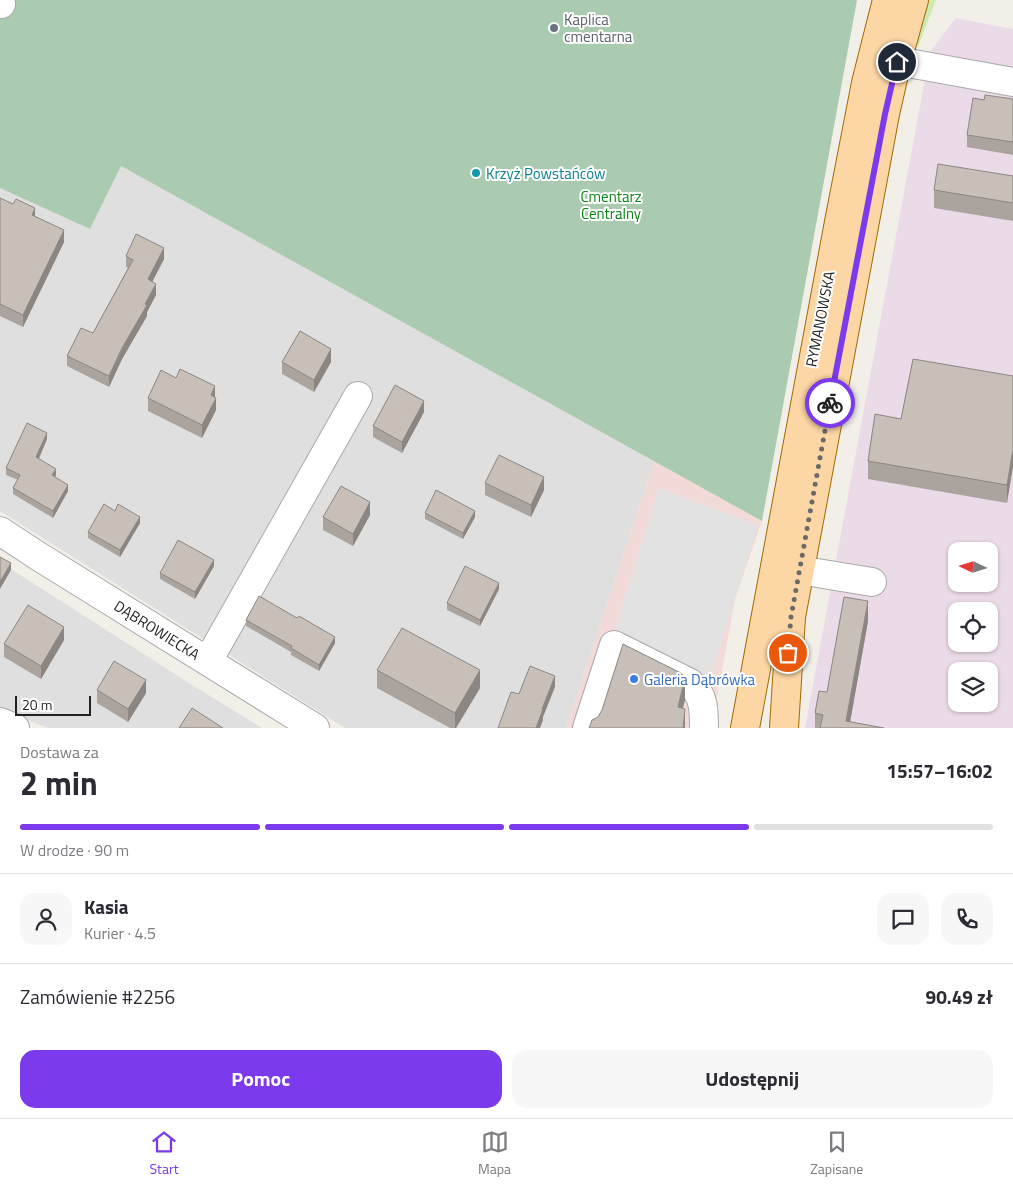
<!DOCTYPE html>
<html lang="pl">
<head>
<meta charset="utf-8">
<style>
	:root { --surface:#fff; --page:#f7f7f7; --text:#2b2b33; --muted:#7c7c81; --line:#e1e1e2; --accent:#7c3aed }
	body { margin:0; font-family:"Titillium Web",sans-serif; background:var(--page); color:var(--text); height:100vh; display:flex; flex-direction:column; font-size:19px; white-space:nowrap }
	* { box-sizing:border-box; margin:0 }
	p { font-size:16px; color:var(--muted) }
	.icon { flex:none; width:28px; height:28px; fill:none; stroke:currentColor; stroke-width:2; stroke-linecap:round; stroke-linejoin:round }
	.map { position:relative; height:728px; overflow:hidden }
	.sheet { display:flex; flex-direction:column; background:var(--surface); flex:1 }
	.sheet>* { flex:none }
	.needle { width:32px; rotate:274deg }
	.buttons { position:absolute; left:948px; top:542px; display:grid; gap:10px }
	.buttons a { display:grid; place-items:center; width:50px; height:50px; border-radius:10px; background:var(--surface); box-shadow:0 1px 4px #0004; font-size:25px }
	.scale { position:absolute; left:15px; bottom:12px; width:76px; box-sizing:border-box; padding-left:5px; border:2px solid #222; border-top:0; font-size:14px; line-height:18px; white-space:nowrap; color:#222; -webkit-text-stroke:4px #fff; paint-order:stroke }
	.pin { position:absolute; display:grid; place-items:center; width:42px; height:42px; color:#fff; margin:-21px; border:2px solid #fff; border-radius:50%; box-shadow:0 1px 5px #0007 }
	.courier { position:absolute; display:grid; place-items:center; width:50px; height:50px; margin:-25px; border:4px solid #7c3aed; border-radius:50%; background:#fff; color:#222; box-shadow:0 1px 6px #0007 }
	.overview em { font-style:normal; font-weight:700 }
	.overview div { display:flex; flex-direction:column-reverse }
	.overview { display:flex; align-items:center; justify-content:space-between; height:85px; padding:0 20px }
	h1 { font-size:32px; font-weight:700; line-height:38px }
	.bar { display:grid; grid-template-columns:repeat(4,1fr); gap:8px 5px; align-content:center; height:60px; padding:0 20px }
	.bar i { height:6px; border-radius:4px; background:var(--line) }
	.bar .selected { background:var(--accent) }
	.bar p { grid-column:span 4 }
	.line { display:flex; align-items:center; gap:12px; padding:0 20px; border-top:1px solid var(--line) }
	.line div { flex:1 }
	.round { display:grid; place-items:center; flex:none; width:52px; height:52px; border-radius:15px; background:var(--page) }
	.cta { display:flex; gap:10px; margin-top:auto; padding:10px 20px }
	.cta a { flex:1; height:58px; border-radius:15px; background:var(--accent); color:#fff; font-size:20px; font-weight:700; line-height:58px; text-align:center }
	.cta a+a { background:var(--page); color:var(--text) }
	.dock { display:flex; justify-content:space-around; align-items:center; height:70px; border-top:1px solid var(--line); background:var(--surface); font-size:14px; color:var(--muted) }
	.dock a { display:grid; justify-items:center; gap:2px }
	.dock .selected { color:var(--accent) }
	.map>svg:first-child { display:block }
	.residential { fill:#e0dfdf }
	.commercial { fill:#f2dad9 }
	.industrial { fill:#ebdbe8; fill-rule:evenodd }
	.grass { fill:#cdebb0 }
	.cemetery { fill:#aacbaf }
	.parking { fill:#e2e2e2 }
	.lines { fill:none; stroke-linecap:round; stroke-linejoin:round }
	.minor-casing { stroke:#a9a9a9; stroke-width:30 }
	.major-casing { stroke:#a06b00; stroke-width:30 }
	.minor { stroke:#fff; stroke-width:28 }
	.major { stroke:#fcd6a4; stroke-width:28 }
	.wall { fill:#aba49e }
	.shaded-wall { fill:#8b8681 }
	.building { fill:#c7bfb8; stroke:#8b8681 }
	.done { stroke:#6b6a68; stroke-width:5; stroke-dasharray:0 9 }
	.route { stroke:#7c3aed; stroke-width:6 }
	.worship-dot { fill:#6b7280; stroke:#fff; stroke-width:2 }
	.culture-dot { fill:#0f9aa8; stroke:#fff; stroke-width:2 }
	.shop-dot { fill:#3f7fe0; stroke:#fff; stroke-width:2 }
	.labels { text-anchor:middle; dominant-baseline:central; stroke-width:4; stroke-linejoin:round; paint-order:stroke }
	.worship-label { font-size:15px; fill:#5b616d; stroke:#fff; text-anchor:start }
	.culture-label { font-size:15px; fill:#0d838f; stroke:#fff; text-anchor:start }
	.park-label { font-size:15px; fill:#0c8416; stroke:#fff }
	.street-label { font-size:15px; fill:#222; stroke:#fff }
	.shop-label { font-size:15px; fill:#366cbe; stroke:#fff; text-anchor:start }
</style>
</head>
<body>
<div class="map">
<svg width="1013" height="728" viewBox="0 0 1013 728">
	<rect width="100%" height="100%" fill="#f2efe9"/>
	<path class="residential" d="M 121,166 L 654,461 L 566,728 L 345,728 L 0,511 L 0,188 L 90,229 Z
		M 0,562 L 189,683 L 262,728 L 48,728 L 0,709 Z"/>
	<path class="commercial" d="M 654,461 L 762,521 L 735,599 L 713,720 L 713,728 L 566,728 Z"/>
	<path class="industrial" d="M 956,18 L 1013,29 L 1013,728 L 805,728 L 930,52 ZM 956,551 L 989,551 L 989,584 L 956,584 ZM 956,611 L 989,611 L 989,644 L 956,644 ZM 956,671 L 989,671 L 989,704 L 956,704 Z"/>
	<path class="grass" d="M 926,0 L 936,0 L 918,47 L 916,40 Z"/>
	<path class="cemetery" d="M 0,0 L 857,0 L 762,521 L 121,166 L 90,229 L 0,188 Z"/>
	<path class="parking" d="M 659,488 L 758,525 L 710,677 L 612,638 Z"/>
	<g class="lines">
		<defs>
			<path id="minor" d="M 0,3 L 1,4
				M 888,40 L 889,46 L 897,61 L 1013,82
				M 0,531 L 38,556 L 315,728
				M 777,565 L 799,570 L 872,582
				M 208,661 L 358,396
				M 0,722 L 15,728
				M 587,728 L 614,645 L 690,683 C 704,695 704,710 704,728"/>
			<path id="major" d="M 745,728 L 839,222 L 866,83 L 887,0
				M 784,728 L 791,617 L 885,114 L 897,61 L 914,0"/>
		</defs>
		<use href="#minor" class="minor-casing"/>
		<use href="#major" class="major-casing"/>
		<use href="#minor" class="minor"/>
		<use href="#major" class="major"/>
	</g>
	<path class="wall" d="M 1013,99 L 1013,155 L 967,147 L 967,135 L 984,100 Z
		M 1013,176 L 1013,221 L 934,208 L 934,190 Z
		M 0,198 L 35,216 L 64,242 L 23,327 L 0,316 Z
		M 126,256 L 164,259 L 152,282 L 156,295 L 147,312 L 147,316 L 122,359 L 109,387 L 67,366 L 67,356 L 93,333 L 128,268 L 126,267 Z
		M 282,362 L 331,362 L 314,392 L 282,374 Z
		M 1013,376 L 1007,503 L 868,479 L 868,461 L 901,419 Z
		M 215,397 L 216,410 L 202,438 L 148,411 L 148,398 Z
		M 424,412 L 402,453 L 373,437 L 373,426 Z
		M 47,439 L 39,459 L 56,475 L 55,477 L 68,491 L 53,518 L 13,494 L 13,488 L 18,480 L 6,475 L 6,468 Z
		M 485,483 L 544,490 L 531,517 L 485,495 Z
		M 115,511 L 140,523 L 120,557 L 88,538 L 88,532 Z
		M 425,513 L 475,517 L 463,539 L 425,519 Z
		M 370,515 L 353,546 L 323,530 L 323,517 Z
		M 214,566 L 195,599 L 160,579 L 160,573 Z
		M 499,589 L 480,626 L 447,610 L 447,603 Z
		M 246,620 L 335,643 L 319,671 L 291,655 L 291,652 L 246,626 Z
		M 868,621 L 850,722 L 884,728 L 815,728 L 815,713 Z
		M 64,640 L 41,679 L 4,657 L 4,644 Z
		M 377,670 L 480,688 L 456,728 L 450,728 L 377,688 Z
		M 97,690 L 146,693 L 128,722 L 97,703 Z"/>
	<path class="shaded-wall" d="M 35,208 L 35,220 L 32,215 Z
		M 64,230 L 64,242 L 23,327 L 23,315 Z
		M 164,248 L 164,259 L 148,290 L 148,279 Z
		M 156,284 L 156,295 L 147,312 L 147,316 L 122,359 L 109,387 L 109,376 L 145,304 Z
		M 331,349 L 331,362 L 314,392 L 314,380 Z
		M 215,386 L 215,399 L 211,395 Z
		M 216,398 L 216,410 L 202,438 L 202,425 Z
		M 424,401 L 424,412 L 402,453 L 402,442 Z
		M 47,433 L 47,439 L 36,464 L 36,457 Z
		M 1013,449 L 1013,467 L 1007,503 L 1007,485 Z
		M 56,469 L 56,475 L 52,482 L 52,475 Z
		M 544,477 L 544,490 L 531,517 L 531,505 Z
		M 68,485 L 68,491 L 53,518 L 53,511 Z
		M 370,502 L 370,515 L 353,546 L 353,534 Z
		M 475,511 L 475,517 L 463,539 L 463,533 Z
		M 140,517 L 140,523 L 120,557 L 120,550 Z
		M 214,560 L 214,566 L 195,599 L 195,592 Z
		M 11,563 L 11,570 L 0,589 L 0,582 Z
		M 499,583 L 499,589 L 480,626 L 480,620 Z
		M 868,601 L 868,621 L 849,728 L 846,721 Z
		M 64,627 L 64,640 L 41,679 L 41,666 Z
		M 335,637 L 335,643 L 319,671 L 319,665 Z
		M 480,670 L 480,688 L 456,728 L 455,728 L 455,713 Z
		M 555,676 L 555,687 L 543,717 L 543,720 L 540,728 L 536,728 L 542,709 Z
		M 685,678 L 685,700 L 678,728 L 678,707 Z
		M 146,680 L 146,693 L 128,722 L 128,709 Z
		M 685,709 L 685,728 L 683,728 Z"/>
	<path class="building" d="M 985,95 L 1013,99 L 1013,142 L 967,135 L 973,98 L 984,100 Z
		M 938,164 L 1013,176 L 1013,203 L 934,190 Z
		M 0,198 L 13,204 L 16,199 L 35,208 L 32,215 L 64,230 L 23,315 L 0,304 Z
		M 136,234 L 164,248 L 148,279 L 156,284 L 145,304 L 147,305 L 122,348 L 109,376 L 67,356 L 81,328 L 93,333 L 133,260 L 126,256 Z
		M 300,331 L 331,349 L 314,380 L 282,362 Z
		M 913,359 L 1013,376 L 1013,449 L 1007,485 L 868,461 L 875,414 L 901,419 Z
		M 180,369 L 215,386 L 211,395 L 216,398 L 202,425 L 148,398 L 161,370 L 176,378 Z
		M 395,385 L 424,401 L 402,442 L 373,426 Z
		M 27,423 L 47,433 L 36,457 L 56,469 L 52,475 L 68,485 L 53,511 L 13,488 L 20,475 L 6,468 Z
		M 499,455 L 544,477 L 531,505 L 485,483 Z
		M 341,486 L 370,502 L 353,534 L 323,517 Z
		M 436,490 L 475,511 L 463,533 L 425,513 Z
		M 104,504 L 115,511 L 118,504 L 140,517 L 120,550 L 88,532 Z
		M 178,540 L 214,560 L 195,592 L 160,573 Z
		M 0,557 L 11,563 L 0,582 Z
		M 465,566 L 499,583 L 480,620 L 447,603 Z
		M 259,596 L 297,618 L 299,616 L 335,637 L 319,665 L 291,648 L 292,646 L 246,620 Z
		M 844,597 L 868,601 L 846,721 L 884,728 L 820,728 L 823,715 L 815,713 L 819,691 L 827,692 Z
		M 28,605 L 64,627 L 41,666 L 4,644 Z
		M 402,628 L 480,670 L 455,713 L 377,670 Z
		M 623,644 L 681,673 L 685,678 L 678,707 L 685,709 L 683,728 L 589,728 L 592,720 L 598,717 L 602,710 Z
		M 114,661 L 146,680 L 128,709 L 97,690 Z
		M 530,666 L 555,676 L 542,709 L 543,709 L 536,728 L 498,728 L 511,692 L 519,694 Z
		M 192,708 L 223,728 L 179,728 Z"/>
	<g class="lines">
		<path class="done" d="M 788,653 L 791,617 L 830,403"/>
		<path class="route" d="M 830,403 L 885,114 L 897,62"/>
	</g>
	<circle class="worship-dot" cx="554" cy="28" r="5"/>
	<circle class="culture-dot" cx="476" cy="173" r="5"/>
	<circle class="shop-dot" cx="634" cy="679" r="5"/>
	<g class="labels">
		<g class="worship-label">
			<text x="564" y="19">Kaplica<tspan x="564" dy="17">cmentarna</tspan></text>
		</g>
		<g class="culture-label">
			<text x="486" y="173">Krzyż Powstańców</text>
		</g>
		<g class="park-label">
			<text x="611" y="196">Cmentarz<tspan x="611" dy="17">Centralny</tspan></text>
		</g>
		<g class="street-label">
			<text transform="translate(820 319) rotate(-79)">RYMANOWSKA</text>
			<text transform="translate(157 630) rotate(32)">DĄBROWIECKA</text>
		</g>
		<g class="shop-label">
			<text x="644" y="679">Galeria Dąbrówka</text>
		</g>
	</g>
</svg>
<div class="buttons">
<a><svg class="needle" viewBox="-14 -14 28 28"><path d="M0-13l5 13h-10z" fill="#e53935"/><path d="M0 13l5-13h-10z" fill="#7c7c81"/></svg></a>
<a><svg class="icon" aria-label="locate" viewBox="0 0 24 24"><circle cx="12" cy="12" r="6"/><path d="M12 2v4M12 18v4M2 12h4M18 12h4"/></svg></a>
<a><svg class="icon" aria-label="layers" viewBox="0 0 24 24"><path d="M12 4l9 5-9 5-9-5zM3 14l9 5 9-5"/></svg></a>
</div>
<div class="scale">20 m</div>
<div class="pin" style="left:788px;top:653px;background:#ea580c"><svg class="icon" aria-label="bag" viewBox="0 0 24 24"><path d="M5 8h14l-1 12H6zM9 8a3 3 0 0 1 6 0"/></svg></div>
<div class="pin" style="left:897px;top:62px;background:#1f2937"><svg class="icon" aria-label="home" viewBox="0 0 24 24"><path d="M3 11l9-7 9 7M6 9v11h12V9"/></svg></div>
<div class="courier" style="left:830px;top:403px"><svg class="icon" aria-label="bike" viewBox="0 0 24 24"><circle cx="6" cy="16" r="4"/><circle cx="18" cy="16" r="4"/><path d="M6 16l4-8h5l3 8M10 8l3 8H6M13 5h3"/></svg></div>
</div>
<section class="sheet">
<div class="overview"><div><h1>2 min</h1><p>Dostawa za</p></div><em>15:57–16:02</em></div>
<div class="bar"><i class="selected"></i><i class="selected"></i><i class="selected"></i><i></i><p>W drodze · 90 m</p></div>
<div class="line" style="height:90px"><a class="round"><svg class="icon" aria-label="person" viewBox="0 0 24 24"><circle cx="12" cy="8" r="4"/><path d="M4 21q1-7 8-7t8 7"/></svg></a><div><b>Kasia</b><p>Kurier · 4.5</p></div><a class="round"><svg class="icon" aria-label="chat" viewBox="0 0 24 24"><path d="M4 5h16v11H9l-5 4z"/></svg></a><a class="round"><svg class="icon" aria-label="phone" viewBox="0 0 24 24"><path d="M5 4h4l2 5-3 2q2 4 5 5l2-3 5 2v4C11 20 4 13 5 4z"/></svg></a></div>
<div class="line" style="height:65px"><div>Zamówienie #2256</div><b>90.49 zł</b></div>
<div class="cta"><a>Pomoc</a><a>Udostępnij</a></div>
</section>
<nav class="dock">
<a class="selected"><svg class="icon" aria-label="home" viewBox="0 0 24 24"><path d="M3 11l9-7 9 7M6 9v11h12V9"/></svg>Start</a>
<a><svg class="icon" aria-label="map" viewBox="0 0 24 24"><path d="M3 6l6-2 6 2 6-2v14l-6 2-6-2-6 2zM9 4v14M15 6v14"/></svg>Mapa</a>
<a><svg class="icon" aria-label="saved" viewBox="0 0 24 24"><path d="M7 4h10v16l-5-4-5 4z"/></svg>Zapisane</a>
</nav>
</body>
</html>
